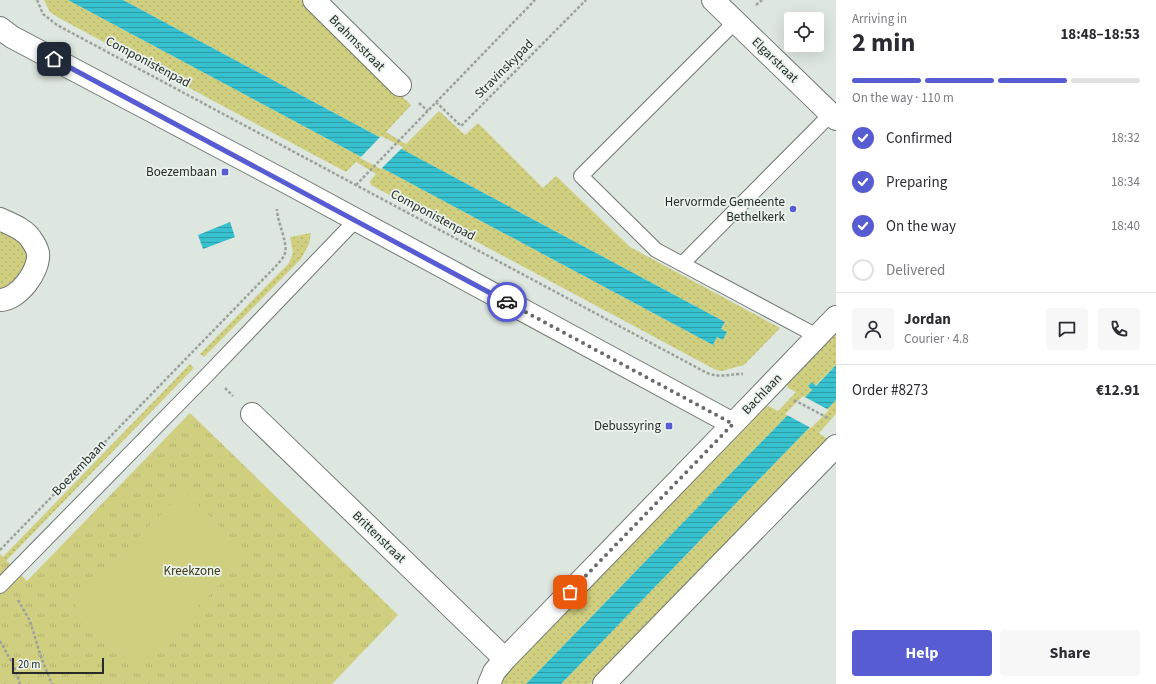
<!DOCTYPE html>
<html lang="en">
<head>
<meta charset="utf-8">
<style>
	:root { --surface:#fff; --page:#f7f7f7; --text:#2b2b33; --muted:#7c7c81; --line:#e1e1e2; --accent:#585cd3 }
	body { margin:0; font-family:"Source Sans 3",sans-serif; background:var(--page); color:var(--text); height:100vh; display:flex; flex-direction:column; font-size:15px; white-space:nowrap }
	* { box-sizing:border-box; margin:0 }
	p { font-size:13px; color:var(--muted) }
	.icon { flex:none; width:22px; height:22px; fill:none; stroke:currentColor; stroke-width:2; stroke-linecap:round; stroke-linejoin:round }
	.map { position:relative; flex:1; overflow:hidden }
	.details { display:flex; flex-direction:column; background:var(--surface); width:320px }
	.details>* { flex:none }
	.tools { position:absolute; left:784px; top:12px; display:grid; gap:8px }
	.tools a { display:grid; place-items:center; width:40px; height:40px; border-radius:4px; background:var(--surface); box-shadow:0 4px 16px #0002; font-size:20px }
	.scale { position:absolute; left:12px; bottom:10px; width:92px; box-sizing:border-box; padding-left:4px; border:2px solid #272a28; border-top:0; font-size:11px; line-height:14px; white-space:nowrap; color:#272a28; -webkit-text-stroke:3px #eaf3ed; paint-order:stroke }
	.pin { position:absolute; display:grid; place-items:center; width:34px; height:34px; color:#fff; margin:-17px; border-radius:8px; box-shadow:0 2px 6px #0006 }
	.courier { position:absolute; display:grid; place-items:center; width:40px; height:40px; margin:-20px; border:3px solid #585cd3; border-radius:50%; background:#fff; color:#222; box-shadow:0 1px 5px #0007 }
	.head em { font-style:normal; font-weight:700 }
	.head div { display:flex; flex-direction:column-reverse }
	.head { display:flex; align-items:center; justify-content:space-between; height:68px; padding:0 16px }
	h1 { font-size:26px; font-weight:700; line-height:30px }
	.bar { display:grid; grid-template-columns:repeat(4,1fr); gap:6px 4px; align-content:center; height:48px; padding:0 16px }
	.bar i { height:5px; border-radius:3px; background:var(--line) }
	.bar .active { background:var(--accent) }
	.bar p { grid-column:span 4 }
	.line { display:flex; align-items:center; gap:10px; padding:0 16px; border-top:1px solid var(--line) }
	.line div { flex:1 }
	.round { display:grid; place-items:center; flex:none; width:42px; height:42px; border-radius:4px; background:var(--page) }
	ol { padding:0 16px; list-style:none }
	li { display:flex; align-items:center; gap:12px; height:44px }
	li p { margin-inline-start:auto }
	li .icon { padding:4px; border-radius:50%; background:var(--accent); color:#fff; stroke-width:4 }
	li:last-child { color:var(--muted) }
	li i { width:22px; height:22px; border:2px solid var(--line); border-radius:50% }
	.cta { display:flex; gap:8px; margin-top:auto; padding:8px 16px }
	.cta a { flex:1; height:46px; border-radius:4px; background:var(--accent); color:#fff; font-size:16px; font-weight:700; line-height:46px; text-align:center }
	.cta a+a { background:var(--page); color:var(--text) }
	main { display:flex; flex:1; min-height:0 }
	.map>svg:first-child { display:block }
	.grass { fill:url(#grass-dots) }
	.park { fill:url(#park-tufts) }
	.pitch { fill:#d0cf80 }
	.water { fill:url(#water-rules) }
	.pier { fill:#dde6df }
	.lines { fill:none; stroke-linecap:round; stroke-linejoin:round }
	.lane-casing { stroke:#6f7771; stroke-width:16 }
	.street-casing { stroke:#6f7771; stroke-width:24 }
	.path { stroke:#9ba29d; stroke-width:2.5; stroke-dasharray:3 2; stroke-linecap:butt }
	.lane { stroke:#fff; stroke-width:14 }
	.street { stroke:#fff; stroke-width:22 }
	.done { stroke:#676c68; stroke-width:4; stroke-dasharray:0 7.2 }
	.route { stroke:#585cd3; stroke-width:5 }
	.poi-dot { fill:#585cd3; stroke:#eaf3ed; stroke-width:1.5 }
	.labels { text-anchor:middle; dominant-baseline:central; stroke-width:3.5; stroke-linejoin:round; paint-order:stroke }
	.street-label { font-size:13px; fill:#272a28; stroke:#eaf3ed }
	.poi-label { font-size:13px; fill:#272a28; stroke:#eaf3ed; text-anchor:end }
	.park-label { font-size:13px; fill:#3c3b13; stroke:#eaf3ed }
</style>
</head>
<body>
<main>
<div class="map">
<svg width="836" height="684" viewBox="0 0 836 684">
	<defs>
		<pattern id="grass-dots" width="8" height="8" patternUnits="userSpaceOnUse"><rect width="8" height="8" fill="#d0cf80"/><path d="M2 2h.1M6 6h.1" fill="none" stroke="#b3b26f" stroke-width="1.8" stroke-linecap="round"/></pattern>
		<pattern id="park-tufts" width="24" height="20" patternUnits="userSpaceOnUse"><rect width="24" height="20" fill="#d0cf80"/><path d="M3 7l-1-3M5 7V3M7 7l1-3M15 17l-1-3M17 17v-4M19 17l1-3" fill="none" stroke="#b3b26f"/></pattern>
		<pattern id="water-rules" width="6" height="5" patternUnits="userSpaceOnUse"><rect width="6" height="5" fill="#37c1ce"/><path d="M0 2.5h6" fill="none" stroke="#2e9da7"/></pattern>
	</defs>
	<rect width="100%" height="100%" fill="#dde6df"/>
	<path class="grass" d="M 44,0 L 68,0 L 713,345 L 717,337 L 723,340 L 727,333 L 721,330 L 725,322 L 123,0 L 301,0 L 411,105 L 386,132 L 406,144 L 439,111 L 465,135 L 478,123 L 543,188 L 556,176 L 630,247 L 780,328 L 744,365 L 722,371 L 716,370 L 371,185 L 370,181 L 376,174 L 356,162 L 346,172 L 59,18 L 50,12 Z
		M 0,230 L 17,240 L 26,249 L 29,263 L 12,287 L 0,290 Z
		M 311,233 L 309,244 L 301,259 L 204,357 L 200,354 L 289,263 L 293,253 L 290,237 Z
		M 836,334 L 836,365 L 815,386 L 812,383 L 808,386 L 812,390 L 526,684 L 500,684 L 508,670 L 766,407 L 769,406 L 778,411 L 796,392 L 788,388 L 787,385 Z
		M 190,364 L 194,368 L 3,564 L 0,560 Z
		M 836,400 L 836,414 L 819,433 L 828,439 L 590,684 L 561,684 Z"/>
	<path class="park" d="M 190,413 L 398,615 L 332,684 L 0,684 L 0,554 L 27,581 Z"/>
	<path class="pitch" d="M 184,491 L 249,555 L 138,667 L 73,603 Z"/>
	<path class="water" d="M 68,0 L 123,0 L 725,322 L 721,329 L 727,332 L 723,340 L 717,337 L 713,345 Z
		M 230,222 L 235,237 L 203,249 L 198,235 Z
		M 836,365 L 836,400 L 561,684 L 526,684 L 812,390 L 808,386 L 812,382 L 816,386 Z"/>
	<path class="pier" d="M 381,136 L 403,147 L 381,169 L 360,158 Z
		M 803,396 L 829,410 L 811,428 L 785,414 Z"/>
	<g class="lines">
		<defs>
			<path id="lane" d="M 735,22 L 581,176 L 656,250 L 817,336
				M 682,264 L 831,114
				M 0,586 L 209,373 L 356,220"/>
			<path id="street" d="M 314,0 L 400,85
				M 713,0 L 836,119
				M 0,28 L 12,37 L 290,184 L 733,424 L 836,317
				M 0,219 C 10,224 25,229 31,239 C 34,243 37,249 38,253 C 40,271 18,300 0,300
				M 252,414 L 505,659
				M 489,684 L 494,672 L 505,659 L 733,424
				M 604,684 L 836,446"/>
		</defs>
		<use href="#lane" class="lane-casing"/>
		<use href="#street" class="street-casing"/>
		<path class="path" d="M 37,0 L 43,14 L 57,25 L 707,373 C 720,378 730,374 743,374
			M 756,5 L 762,0
			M 436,102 L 461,126 L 586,0
			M 419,103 L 428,111
			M 356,185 L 535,0
			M 225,388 L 233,396
			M 794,400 L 830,419
			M 0,550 L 276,266 C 279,262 284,258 285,253 C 288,242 277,222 277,209
			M 18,600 L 30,621 L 42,660 L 52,684
			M 0,641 L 14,666 L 20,684"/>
		<use href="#lane" class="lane"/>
		<use href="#street" class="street"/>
	</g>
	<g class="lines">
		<path class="done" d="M 507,302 L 733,424 L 570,592"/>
		<path class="route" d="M 54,59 L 507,302"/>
	</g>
	<g class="poi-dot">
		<rect x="221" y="168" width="8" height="8" rx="2"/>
		<circle cx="793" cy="209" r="4"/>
		<rect x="665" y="422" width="8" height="8" rx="2"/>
	</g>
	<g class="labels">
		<g class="street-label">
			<text transform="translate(357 43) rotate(45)">Brahmsstraat</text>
			<text transform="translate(775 60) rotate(44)">Elgarstraat</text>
			<text transform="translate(148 62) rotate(28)">Componistenpad</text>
			<text transform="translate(504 69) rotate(-45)">Stravinskypad</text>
			<text transform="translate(433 215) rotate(28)">Componistenpad</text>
			<text transform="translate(762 394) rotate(-46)">Bachlaan</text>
			<text transform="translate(79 468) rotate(-46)">Boezembaan</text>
			<text transform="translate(379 537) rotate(44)">Brittenstraat</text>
		</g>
		<g class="poi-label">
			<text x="217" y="172">Boezembaan</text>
			<text x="785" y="202">Hervormde Gemeente<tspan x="785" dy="15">Bethelkerk</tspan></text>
			<text x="661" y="426">Debussyring</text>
		</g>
		<g class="park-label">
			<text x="192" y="571">Kreekzone</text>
		</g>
	</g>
</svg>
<div class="tools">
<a><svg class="icon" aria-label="locate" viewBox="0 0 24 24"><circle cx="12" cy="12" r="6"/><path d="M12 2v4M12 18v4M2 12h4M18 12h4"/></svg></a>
</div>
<div class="scale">20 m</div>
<div class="pin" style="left:570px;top:592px;background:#ea580c"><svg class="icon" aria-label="bag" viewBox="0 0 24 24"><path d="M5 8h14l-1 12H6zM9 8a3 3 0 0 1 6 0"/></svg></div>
<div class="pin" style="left:54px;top:59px;background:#1f2937"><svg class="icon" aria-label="home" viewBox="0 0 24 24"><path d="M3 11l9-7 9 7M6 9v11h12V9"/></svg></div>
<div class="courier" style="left:507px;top:302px"><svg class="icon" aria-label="car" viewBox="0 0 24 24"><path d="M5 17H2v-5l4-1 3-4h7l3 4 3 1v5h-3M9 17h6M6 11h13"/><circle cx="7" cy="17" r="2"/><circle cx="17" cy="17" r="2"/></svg></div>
</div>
<section class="details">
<div class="head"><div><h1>2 min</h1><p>Arriving in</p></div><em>18:48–18:53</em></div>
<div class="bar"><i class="active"></i><i class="active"></i><i class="active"></i><i></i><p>On the way · 110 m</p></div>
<ol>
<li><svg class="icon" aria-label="check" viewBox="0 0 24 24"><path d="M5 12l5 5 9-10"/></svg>Confirmed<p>18:32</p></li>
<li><svg class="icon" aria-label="check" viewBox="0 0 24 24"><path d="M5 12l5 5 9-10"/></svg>Preparing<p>18:34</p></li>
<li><svg class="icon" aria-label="check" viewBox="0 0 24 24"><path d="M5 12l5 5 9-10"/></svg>On the way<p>18:40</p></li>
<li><i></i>Delivered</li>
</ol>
<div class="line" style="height:72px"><a class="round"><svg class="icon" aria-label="person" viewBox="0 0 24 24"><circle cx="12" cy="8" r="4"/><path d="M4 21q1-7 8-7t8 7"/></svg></a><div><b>Jordan</b><p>Courier · 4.8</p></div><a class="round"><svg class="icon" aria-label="chat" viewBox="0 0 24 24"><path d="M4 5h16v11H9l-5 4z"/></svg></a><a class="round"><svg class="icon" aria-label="phone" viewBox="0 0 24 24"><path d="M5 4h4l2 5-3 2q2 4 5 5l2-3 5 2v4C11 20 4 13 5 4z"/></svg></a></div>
<div class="line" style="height:52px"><div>Order #8273</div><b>€12.91</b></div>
<div class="cta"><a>Help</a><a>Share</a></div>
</section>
</main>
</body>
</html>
